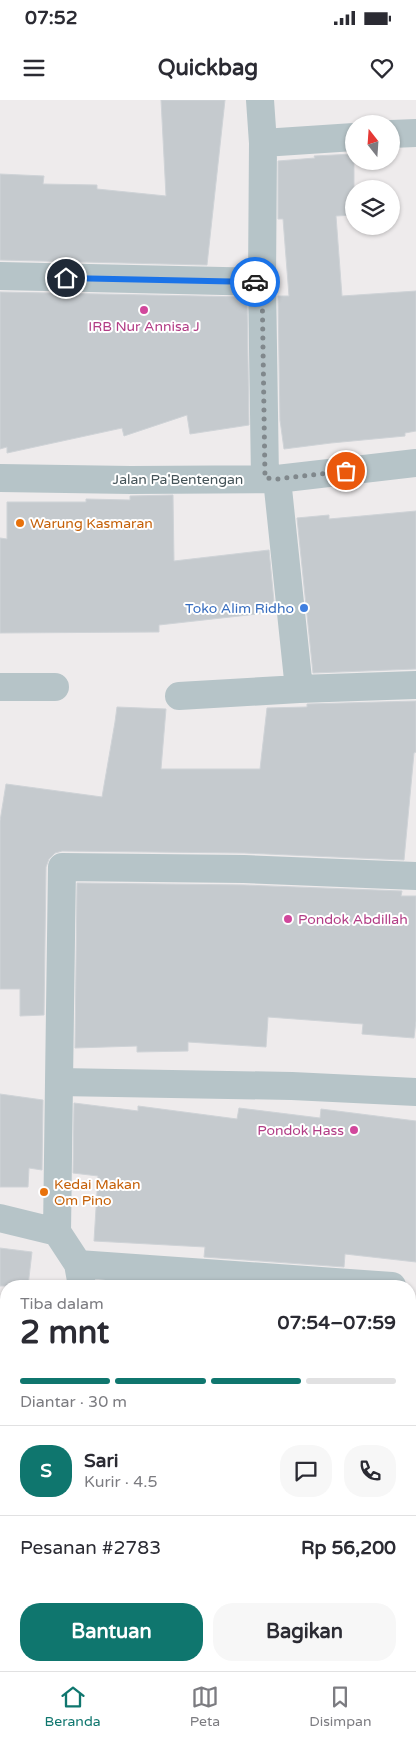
<!DOCTYPE html>
<html lang="id">
<head>
<meta charset="utf-8">
<style>
	:root { --surface:#fff; --page:#f7f7f7; --text:#2b2b33; --muted:#7c7c81; --line:#e1e1e2; --accent:#0f766e }
	body { margin:0; font-family:"Varela Round",sans-serif; background:var(--page); color:var(--text); height:100vh; display:flex; flex-direction:column; font-size:19px; white-space:nowrap }
	* { box-sizing:border-box; margin:0 }
	p { font-size:16px; color:var(--muted) }
	.icon { flex:none; width:28px; height:28px; fill:none; stroke:currentColor; stroke-width:2; stroke-linecap:round; stroke-linejoin:round }
	.map { position:relative; flex:1; overflow:hidden }
	.sheet { position:absolute; left:0px; top:1180px; width:416px; height:391px; display:flex; flex-direction:column; background:var(--surface); border-radius:20px 20px 0 0; box-shadow:0 1px 4px #0004 }
	.sheet>* { flex:none }
	.needle { width:32px; rotate:343deg }
	.fabs { position:absolute; left:345px; top:15px; display:grid; gap:10px }
	.fabs a { display:grid; place-items:center; width:55px; height:55px; border-radius:50%; background:var(--surface); box-shadow:0 1px 4px #0004; font-size:25px }
	.pin { position:absolute; display:grid; place-items:center; width:42px; height:42px; color:#fff; margin:-21px; border:2px solid #fff; border-radius:50%; box-shadow:0 1px 5px #0007 }
	.courier { position:absolute; display:grid; place-items:center; width:50px; height:50px; margin:-25px; border:4px solid #1a73e8; border-radius:50%; background:#fff; color:#222; box-shadow:0 1px 6px #0007 }
	.head em { font-style:normal; font-weight:800 }
	.head div { display:flex; flex-direction:column-reverse }
	.head { display:flex; align-items:center; justify-content:space-between; height:85px; padding:0 20px }
	h1 { font-size:32px; font-weight:800; line-height:38px }
	.bar { display:grid; grid-template-columns:repeat(4,1fr); gap:8px 5px; align-content:center; height:60px; padding:0 20px }
	.bar i { height:6px; border-radius:4px; background:var(--line) }
	.bar .selected { background:var(--accent) }
	.bar p { grid-column:span 4 }
	.line { display:flex; align-items:center; gap:12px; padding:0 20px; border-top:1px solid var(--line) }
	.line div { flex:1 }
	.round { display:grid; place-items:center; flex:none; width:52px; height:52px; border-radius:20px; background:var(--page) }
	.cta { display:flex; gap:10px; margin-top:auto; padding:10px 20px }
	.cta a { flex:1; height:58px; border-radius:20px; background:var(--accent); color:#fff; font-size:20px; font-weight:800; line-height:58px; text-align:center }
	.cta a+a { background:var(--page); color:var(--text) }
	.status { display:flex; justify-content:space-between; align-items:center; height:35px; padding:0 25px; background:var(--surface); direction:ltr }
	.status svg { height:14px; fill:currentColor }
	header { display:flex; justify-content:space-between; align-items:center; height:65px; padding:0 20px; background:var(--surface); font-size:22px; font-weight:800 }
	.tab-bar { display:flex; justify-content:space-around; align-items:center; height:70px; border-top:1px solid var(--line); background:var(--surface); font-size:14px; color:var(--muted) }
	.tab-bar a { display:grid; justify-items:center; gap:2px }
	.tab-bar .selected { color:var(--accent) }
	.map>svg:first-child { display:block }
	.building { fill:#c5cace; stroke:#cfd3d7 }
	.lines { fill:none; stroke-linecap:round; stroke-linejoin:round }
	.path { stroke:#70cc8b; stroke-width:3; stroke-dasharray:4 2.5; stroke-linecap:butt }
	.minor { stroke:#b6c4c8; stroke-width:28 }
	.done { stroke:#80888c; stroke-width:5; stroke-dasharray:0 9 }
	.route { stroke:#1a73e8; stroke-width:6 }
	.hotel-dot { fill:#d1479c; stroke:#fff; stroke-width:2 }
	.food-dot { fill:#e8710a; stroke:#fff; stroke-width:2 }
	.shop-dot { fill:#3f7fe0; stroke:#fff; stroke-width:2 }
	.labels { text-anchor:middle; dominant-baseline:central; stroke-width:4; stroke-linejoin:round; paint-order:stroke }
	.hotel-label { font-size:14px; fill:#b23c85; stroke:#fff }
	.street-label { font-size:14px; fill:#445358; stroke:#fff }
	.food-label { font-size:14px; fill:#c56008; stroke:#fff; text-anchor:start }
	.shop-label { font-size:14px; fill:#366cbe; stroke:#fff; text-anchor:end }
</style>
</head>
<body>
<div class="status"><b>07:52</b><svg viewBox="0 0 49 12"><path d="M0 12V9h3v3zM5 12V6h3v6zM10 12V3h3v9zM15 12V0h3v12zM26 1h20v11H26zM47 4h2v5h-2z"/></svg></div>
<header><svg class="icon" aria-label="menu" viewBox="0 0 24 24"><path d="M4 6h16M4 12h16M4 18h16"/></svg>Quickbag<svg class="icon" aria-label="heart" viewBox="0 0 24 24"><path d="M12 20l-8-8c-3-5 5-10 8-4 3-6 11-1 8 4z"/></svg></header>
<div class="map">
<svg width="416" height="1571" viewBox="0 0 416 1571">
	<rect width="100%" height="100%" fill="#eeebec"/>
	<path class="building" d="M 161,0 L 225,0 L 207,165 L 0,160 L 0,74 L 44,76 L 43,84 L 97,85 L 97,89 L 166,96 Z
		M 354,54 L 354,115 L 336,116 L 342,196 L 416,191 L 416,331 L 405,333 L 405,336 L 331,343 L 284,349 L 280,320 L 278,196 L 289,196 L 283,119 L 278,119 L 278,61 L 315,58 L 314,56 Z
		M 0,192 L 247,197 L 249,325 L 190,334 L 187,315 L 124,336 L 122,328 L 7,353 L 7,347 L 0,349 Z
		M 173,395 L 174,461 L 269,450 L 275,512 L 159,525 L 159,532 L 0,533 L 0,438 L 7,439 L 7,402 L 86,402 L 86,399 L 130,400 L 130,396 Z
		M 416,411 L 416,569 L 313,573 L 297,418 L 329,415 L 329,419 Z
		M 416,601 L 416,652 L 414,653 L 404,760 L 244,753 L 62,751 L 55,753 L 49,759 L 46,767 L 44,915 L 20,916 L 20,889 L 0,889 L 0,721 L 6,684 L 102,697 L 115,622 L 117,607 L 166,609 L 161,669 L 260,669 L 267,608 L 307,607 L 307,604 Z
		M 77,783 L 244,785 L 402,791 L 401,796 L 416,796 L 416,921 L 414,938 L 362,934 L 363,924 L 268,917 L 266,947 L 188,942 L 188,951 L 137,952 L 137,946 L 75,948 Z
		M 0,994 L 43,1000 L 42,1070 L 29,1068 L 28,1087 L 0,1087 Z
		M 74,1003 L 138,1011 L 138,1006 L 237,1019 L 239,1008 L 320,1018 L 321,1009 L 416,1021 L 416,1162 L 345,1154 L 344,1167 L 204,1157 L 205,1147 L 94,1141 L 98,1076 L 73,1073 Z
		M 0,1148 L 32,1152 L 28,1186 L 0,1186 Z"/>
	<g class="lines">
		<path class="path" d="M 176,1571 L 176,1565"/>
		<path class="minor" d="M 260,0 L 263,43
			M 391,34 L 416,33
			M 0,176 L 262,182
			M 0,378 L 131,380 L 277,379 L 416,363
			M 265,379 L 262,182 L 263,43 L 354,37
			M 277,379 L 299,589
			M 0,587 L 55,587
			M 179,596 L 299,589 L 416,585
			M 59,982 L 62,767 L 244,769 L 416,776
			M 0,1118 L 57,1132 L 78,1164 L 392,1186
			M 57,1132 L 59,982 L 292,986 L 416,992
			M 78,1164 L 82,1186
			M 410,1355 L 416,1356
			M 410,1556 L 416,1556"/>
	</g>
	<g class="lines">
		<path class="done" d="M 255,182 L 262,182 L 265,378 L 277,379 L 346,371"/>
		<path class="route" d="M 66,178 L 255,182"/>
	</g>
	<g class="hotel-dot">
		<circle cx="144" cy="210" r="5"/>
		<circle cx="288" cy="819" r="5"/>
		<circle cx="354" cy="1030" r="5"/>
	</g>
	<g class="food-dot">
		<circle cx="20" cy="423" r="5"/>
		<circle cx="44" cy="1092" r="5"/>
	</g>
	<circle class="shop-dot" cx="304" cy="508" r="5"/>
	<g class="labels">
		<g class="hotel-label">
			<text x="144" y="226">IRB Nur Annisa J</text>
			<text x="298" y="819" text-anchor="start">Pondok Abdillah</text>
			<text x="344" y="1030" text-anchor="end">Pondok Hass</text>
		</g>
		<g class="street-label">
			<text x="178" y="379">Jalan Pa'Bentengan</text>
		</g>
		<g class="food-label">
			<text x="30" y="423">Warung Kasmaran</text>
			<text x="54" y="1084">Kedai Makan<tspan x="54" dy="16">Om Pino</tspan></text>
		</g>
		<g class="shop-label">
			<text x="294" y="508">Toko Alim Ridho</text>
		</g>
	</g>
</svg>
<div class="fabs">
<a><svg class="needle" viewBox="-14 -14 28 28"><path d="M0-13l5 13h-10z" fill="#e53935"/><path d="M0 13l5-13h-10z" fill="#7c7c81"/></svg></a>
<a><svg class="icon" aria-label="layers" viewBox="0 0 24 24"><path d="M12 4l9 5-9 5-9-5zM3 14l9 5 9-5"/></svg></a>
</div>
<div class="pin" style="left:346px;top:371px;background:#ea580c"><svg class="icon" aria-label="bag" viewBox="0 0 24 24"><path d="M5 8h14l-1 12H6zM9 8a3 3 0 0 1 6 0"/></svg></div>
<div class="pin" style="left:66px;top:178px;background:#1f2937"><svg class="icon" aria-label="home" viewBox="0 0 24 24"><path d="M3 11l9-7 9 7M6 9v11h12V9"/></svg></div>
<div class="courier" style="left:255px;top:182px"><svg class="icon" aria-label="car" viewBox="0 0 24 24"><path d="M5 17H2v-5l4-1 3-4h7l3 4 3 1v5h-3M9 17h6M6 11h13"/><circle cx="7" cy="17" r="2"/><circle cx="17" cy="17" r="2"/></svg></div>
<section class="sheet">
<div class="head"><div><h1>2 mnt</h1><p>Tiba dalam</p></div><em>07:54–07:59</em></div>
<div class="bar"><i class="selected"></i><i class="selected"></i><i class="selected"></i><i></i><p>Diantar · 30 m</p></div>
<div class="line" style="height:90px"><b class="round" style="background:var(--accent);color:#fff">S</b><div><b>Sari</b><p>Kurir · 4.5</p></div><a class="round"><svg class="icon" aria-label="chat" viewBox="0 0 24 24"><path d="M4 5h16v11H9l-5 4z"/></svg></a><a class="round"><svg class="icon" aria-label="phone" viewBox="0 0 24 24"><path d="M5 4h4l2 5-3 2q2 4 5 5l2-3 5 2v4C11 20 4 13 5 4z"/></svg></a></div>
<div class="line" style="height:65px"><div>Pesanan #2783</div><b>Rp 56,200</b></div>
<div class="cta"><a>Bantuan</a><a>Bagikan</a></div>
</section>
</div>
<nav class="tab-bar">
<a class="selected"><svg class="icon" aria-label="home" viewBox="0 0 24 24"><path d="M3 11l9-7 9 7M6 9v11h12V9"/></svg>Beranda</a>
<a><svg class="icon" aria-label="map" viewBox="0 0 24 24"><path d="M3 6l6-2 6 2 6-2v14l-6 2-6-2-6 2zM9 4v14M15 6v14"/></svg>Peta</a>
<a><svg class="icon" aria-label="saved" viewBox="0 0 24 24"><path d="M7 4h10v16l-5-4-5 4z"/></svg>Disimpan</a>
</nav>
</body>
</html>
